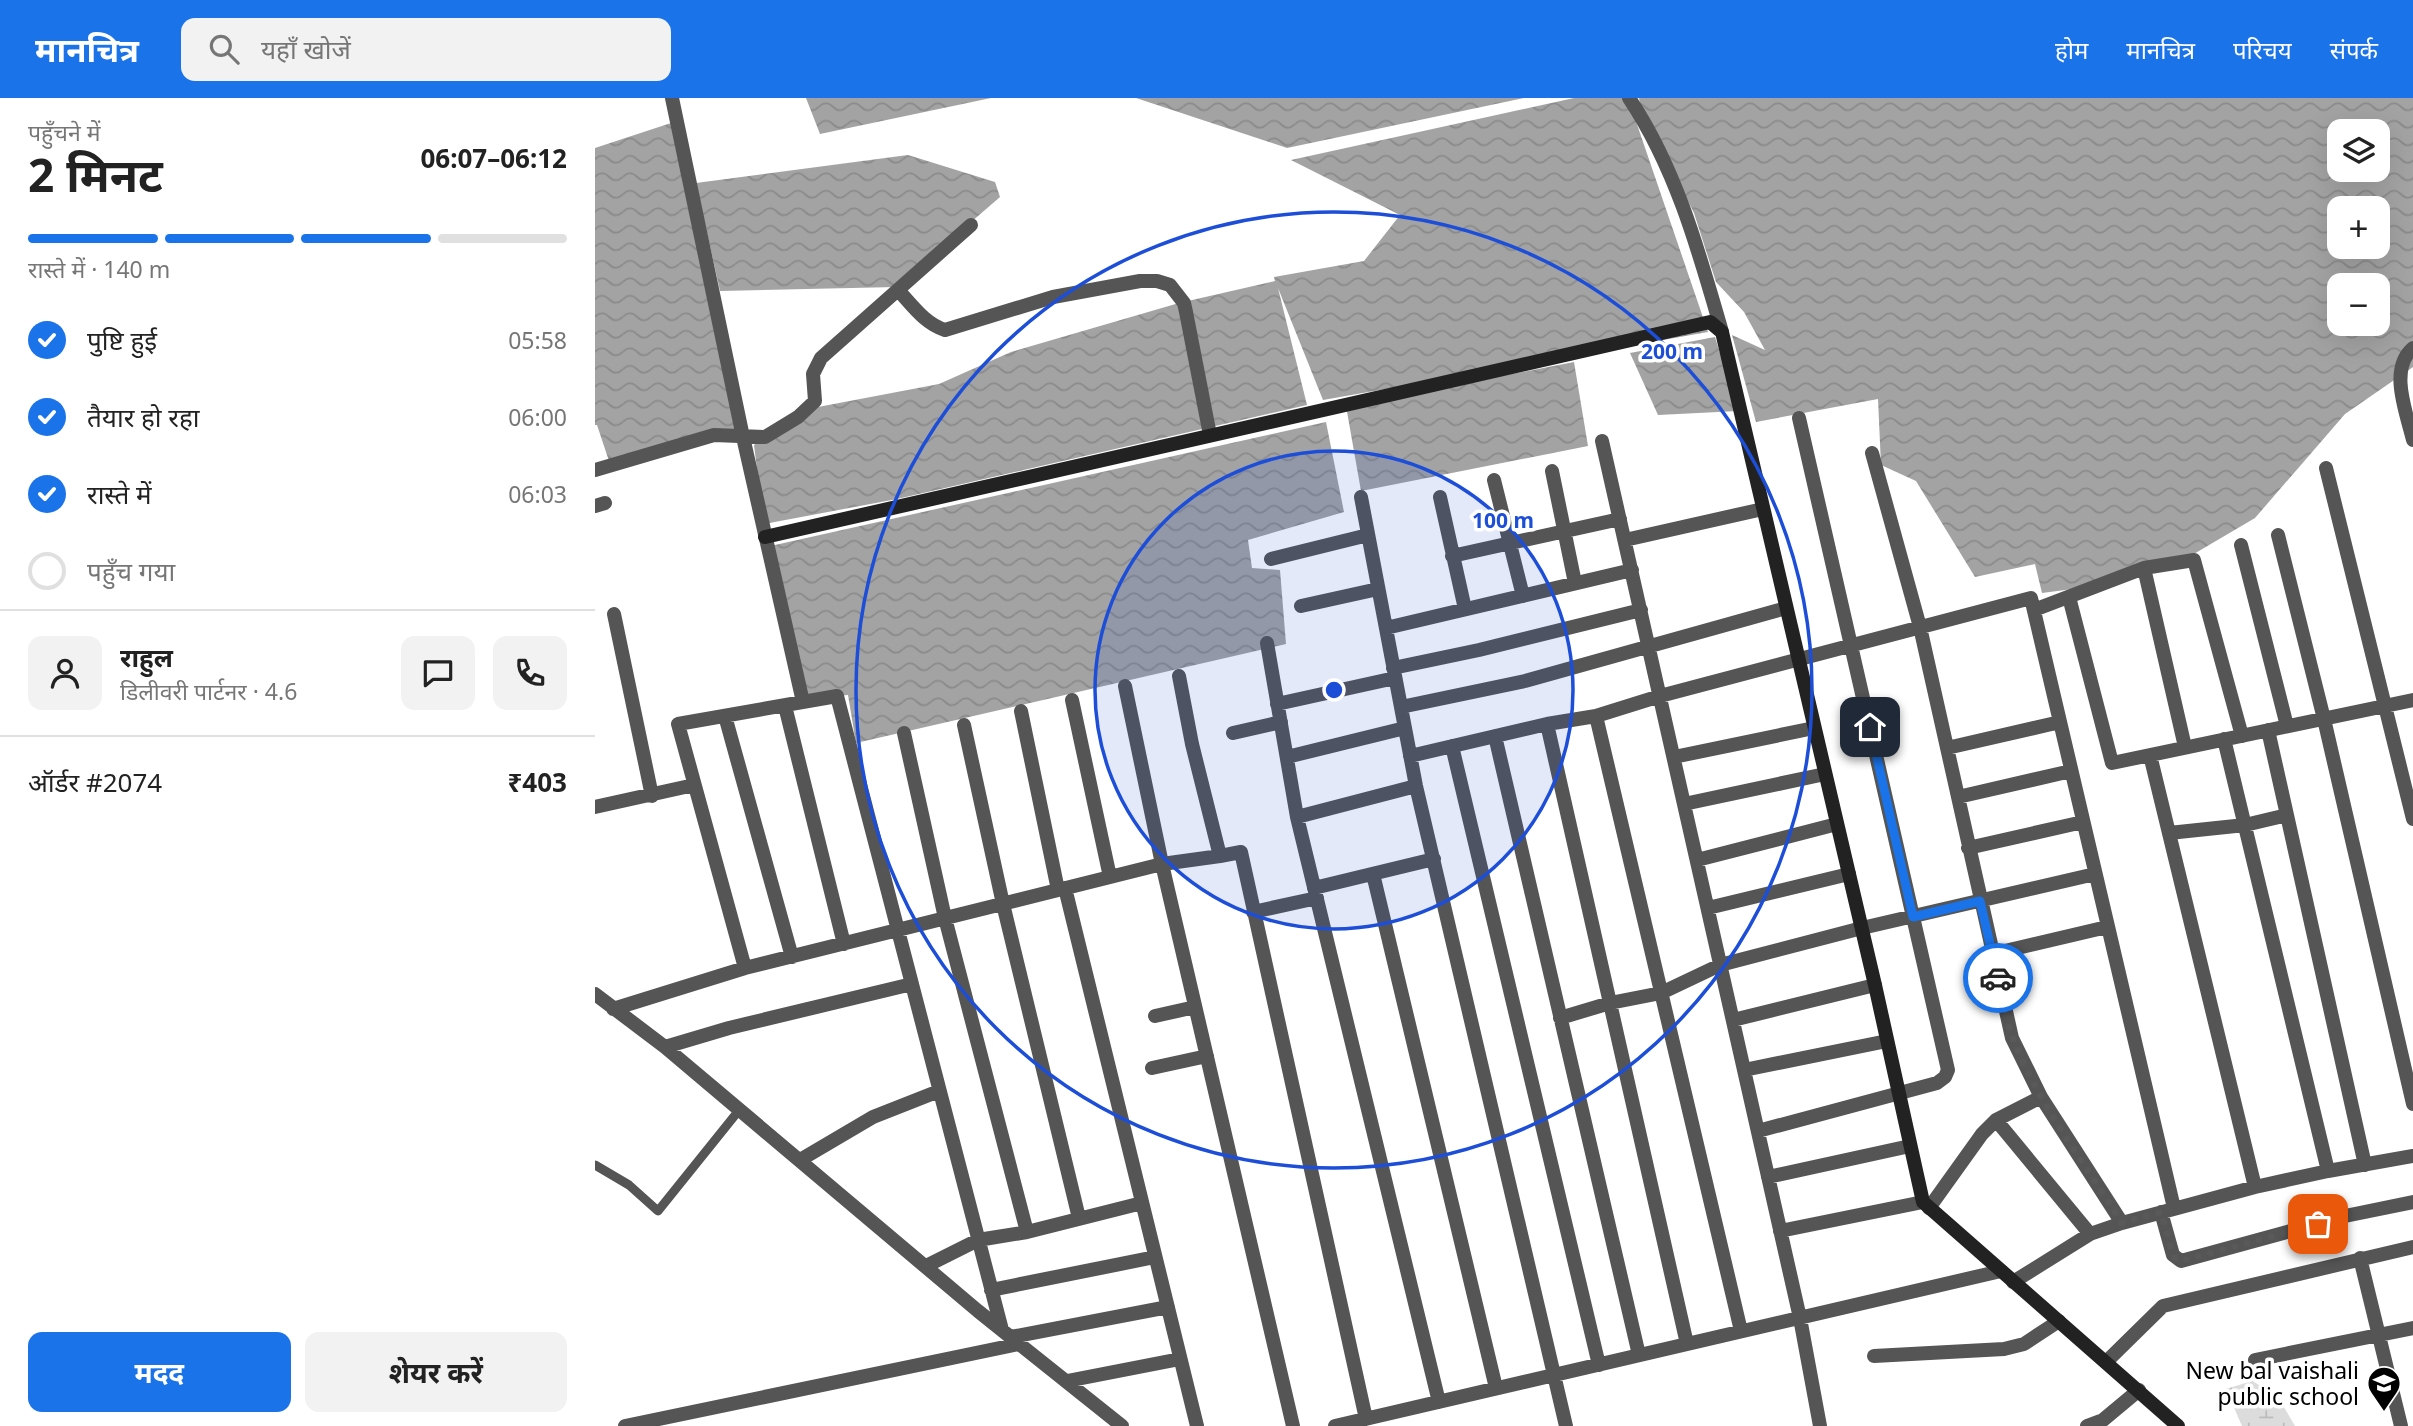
<!DOCTYPE html>
<html lang="hi">
<head>
<meta charset="utf-8">
<style>
	:root { --surface:#fff; --page:#f2f2f2; --text:#222; --muted:#767676; --line:#e0e0e0; --accent:#1a73e8 }
	body { margin:0; font-family:"Noto Sans","Noto Sans Devanagari",sans-serif; background:var(--page); color:var(--text); height:100vh; display:flex; flex-direction:column; font-size:26px; white-space:nowrap }
	* { box-sizing:border-box; margin:0 }
	p { font-size:23px; color:var(--muted) }
	.icon { flex:none; width:38px; height:38px; fill:none; stroke:currentColor; stroke-width:2; stroke-linecap:round; stroke-linejoin:round }
	.map { position:relative; flex:1; overflow:hidden }
	.panel { display:flex; flex-direction:column; background:var(--surface); width:595px }
	.panel>* { flex:none }
	.buttons { position:absolute; left:1732px; top:21px; display:grid; gap:14px }
	.buttons a { display:grid; place-items:center; width:63px; height:63px; border-radius:14px; background:var(--surface); box-shadow:0 7px 28px #0002; font-size:35px }
	.pin { position:absolute; display:grid; place-items:center; width:60px; height:60px; color:#fff; margin:-30px; border-radius:14px; box-shadow:0 4px 10px #0006 }
	.courier { position:absolute; display:grid; place-items:center; width:70px; height:70px; margin:-35px; border:5px solid #1a73e8; border-radius:50%; background:#fff; color:#222; box-shadow:0 2px 9px #0007 }
	.head em { font-style:normal; font-weight:700 }
	.head div { display:flex; flex-direction:column-reverse }
	.head { display:flex; align-items:center; justify-content:space-between; height:119px; padding:0 28px }
	h1 { font-size:46px; font-weight:700; line-height:52px }
	.bar { display:grid; grid-template-columns:repeat(4,1fr); gap:10px 7px; align-content:center; height:84px; padding:0 28px }
	.bar i { height:9px; border-radius:5px; background:var(--line) }
	.bar .active { background:var(--accent) }
	.bar p { grid-column:span 4 }
	.line { display:flex; align-items:center; gap:18px; padding:0 28px; border-top:2px solid var(--line) }
	.line div { flex:1 }
	.round { display:grid; place-items:center; flex:none; width:74px; height:74px; border-radius:14px; background:var(--page) }
	ol { padding:0 28px; list-style:none }
	li { display:flex; align-items:center; gap:21px; height:77px }
	li p { margin-inline-start:auto }
	li .icon { padding:7px; border-radius:50%; background:var(--accent); color:#fff; stroke-width:4 }
	li:last-child { color:var(--muted) }
	li i { width:38px; height:38px; border:4px solid var(--line); border-radius:50% }
	.cta { display:flex; gap:14px; margin-top:auto; padding:14px 28px }
	.cta a { flex:1; height:80px; border-radius:14px; background:var(--accent); color:#fff; font-size:28px; font-weight:700; line-height:80px; text-align:center }
	.cta a+a { background:var(--page); color:var(--text) }
	header { display:flex; align-items:center; gap:42px; box-sizing:border-box; height:98px; padding:0 35px; background:var(--accent); color:#fff }
	header strong { font-size:33px }
	nav { display:flex; gap:38px; margin-inline-start:auto; font-size:24px }
	.search { width:490px; height:63px; background:var(--page); display:flex; align-items:center; gap:18px; box-sizing:border-box; padding:0 24px; border-radius:14px; color:var(--muted); font-size:26px }
	main { display:flex; flex:1; min-height:0 }
	.map>svg:first-child { display:block }
	.wetland { fill:url(#wetland-marsh) }
	.water { fill:url(#water-waves); fill-rule:evenodd }
	.lines { fill:none; stroke-linecap:round; stroke-linejoin:round }
	.lane { stroke:#555; stroke-width:9 }
	.street { stroke:#555; stroke-width:14 }
	.secondary { stroke:#222; stroke-width:14 }
	.done { stroke:#595959; stroke-width:7; stroke-dasharray:0 12.6 }
	.route { stroke:#1a73e8; stroke-width:9 }
	.ring { fill:none; stroke:#1d4ed8; stroke-width:3.5 }
	.labels { text-anchor:middle; dominant-baseline:central; stroke-width:7; stroke-linejoin:round; paint-order:stroke }
	.poi-label { font-size:23px; fill:#000; stroke:#fff; text-anchor:end }
	.centre { fill:#1d4ed8; stroke:#fff; stroke-width:3.5 }
	.ring-label { font-size:21px; text-anchor:middle; font-weight:bold; fill:#1d4ed8; stroke:#fff; stroke-width:7; stroke-linejoin:round; paint-order:stroke }
</style>
</head>
<body>
<header>
<strong>मानचित्र</strong>
<div class="search"><svg class="icon" aria-label="search" viewBox="0 0 24 24"><circle cx="10" cy="10" r="6"/><path d="M15 15l6 6"/></svg>यहाँ खोजें</div>
<nav><a>होम</a><a>मानचित्र</a><a>परिचय</a><a>संपर्क</a></nav>
</header>
<main>
<section class="panel">
<div class="head"><div><h1>2 मिनट</h1><p>पहुँचने में</p></div><em>06:07–06:12</em></div>
<div class="bar"><i class="active"></i><i class="active"></i><i class="active"></i><i></i><p>रास्ते में · 140 m</p></div>
<ol>
<li><svg class="icon" aria-label="check" viewBox="0 0 24 24"><path d="M5 12l5 5 9-10"/></svg>पुष्टि हुई<p>05:58</p></li>
<li><svg class="icon" aria-label="check" viewBox="0 0 24 24"><path d="M5 12l5 5 9-10"/></svg>तैयार हो रहा<p>06:00</p></li>
<li><svg class="icon" aria-label="check" viewBox="0 0 24 24"><path d="M5 12l5 5 9-10"/></svg>रास्ते में<p>06:03</p></li>
<li><i></i>पहुँच गया</li>
</ol>
<div class="line" style="height:126px"><a class="round"><svg class="icon" aria-label="person" viewBox="0 0 24 24"><circle cx="12" cy="8" r="4"/><path d="M4 21q1-7 8-7t8 7"/></svg></a><div><b>राहुल</b><p>डिलीवरी पार्टनर · 4.6</p></div><a class="round"><svg class="icon" aria-label="chat" viewBox="0 0 24 24"><path d="M4 5h16v11H9l-5 4z"/></svg></a><a class="round"><svg class="icon" aria-label="phone" viewBox="0 0 24 24"><path d="M5 4h4l2 5-3 2q2 4 5 5l2-3 5 2v4C11 20 4 13 5 4z"/></svg></a></div>
<div class="line" style="height:91px"><div>ऑर्डर #2074</div><b>₹403</b></div>
<div class="cta"><a>मदद</a><a>शेयर करें</a></div>
</section>
<div class="map">
<svg width="1818" height="1328" viewBox="0 0 1818 1328">
	<defs>
		<pattern id="wetland-marsh" width="20" height="14" patternUnits="userSpaceOnUse" patternTransform="scale(1.75)"><rect width="20" height="14" fill="#dcdcdc"/><path d="M1 5h8M5 5V1M11 12h8M15 12V8" fill="none" stroke="#bbb"/></pattern>
		<pattern id="water-waves" width="16" height="10" patternUnits="userSpaceOnUse" patternTransform="scale(1.75)"><rect width="16" height="10" fill="#a3a3a3"/><path d="M0 5q4-4 8 0t8 0" fill="none" stroke="#8b8b8b"/></pattern>
	</defs>
	<rect width="100%" height="100%" fill="#fff"/>
	<path class="wetland" d="M 1657,1283 L 1682,1297 L 1700,1328 L 1647,1328 L 1631,1291 Z"/>
	<path class="water" d="M 211,0 L 396,0 L 225,36 Z
		M 541,0 L 929,0 L 692,50 Z
		M 979,0 L 1033,0 L 1113,234 L 728,302 L 683,190 L 712,307 L 302,401 L 169,426 L 159,347 L 223,309 L 344,286 L 416,254 L 584,205 L 680,183 L 679,179 L 769,163 L 805,117 L 696,62 Z
		M 1044,0 L 1818,0 L 1818,269 L 1750,316 L 1660,420 L 1592,460 L 1493,489 L 1447,495 L 1440,466 L 1380,479 L 1321,383 L 1286,367 L 1283,301 L 1161,324 L 1137,237 L 1170,252 L 1149,214 L 1121,184 L 1099,115 L 1046,11 ZM 1745,33 L 1783,33 L 1783,72 L 1745,72 ZM 1745,110 L 1783,110 L 1783,149 L 1745,149 ZM 1745,187 L 1783,187 L 1783,226 L 1745,226 Z
		M 76,25 L 145,330 L 14,363 L 2,327 L 0,327 L 0,50 Z
		M 313,57 L 400,84 L 405,99 L 301,189 L 125,193 L 101,85 Z
		M 1120,239 L 1143,313 L 1063,317 L 1035,255 Z
		M 979,264 L 993,348 L 766,393 L 751,308 Z
		M 731,324 L 749,414 L 653,442 L 657,470 L 685,472 L 691,546 L 261,645 L 253,597 L 204,601 L 171,449 Z"/>
	<g class="lines">
		<path class="lane" d="M 0,1067 L 34,1087 L 63,1113 L 145,1011"/>
		<path class="street" d="M 77,0 L 148,339 L 208,604
			M 1034,0 C 1081,70 1104,154 1127,234
			M 303,192 C 317,207 330,226 350,232 L 458,199 L 545,183 L 562,183 L 575,187 L 589,205 L 591,214 L 615,337
			M 1818,250 C 1793,271 1812,316 1818,342
			M 1007,343 L 1205,1220 L 1225,1328
			M 1277,355 L 1325,529 L 1417,940 L 1446,999 L 1527,1125
			M 1731,370 L 1818,721
			M 0,372 L 119,337 L 170,339 L 203,319 L 220,303 L 218,276 L 226,260 L 376,127
			M 957,373 L 980,485
			M 899,382 L 928,498
			M 766,399 L 821,688 L 971,1328
			M 845,399 L 870,511
			M 0,408 L 10,405
			M 1683,437 L 1729,621 L 1818,1006
			M 1030,442 L 1168,411
			M 1646,447 L 1692,628
			M 857,458 L 1025,421
			M 676,461 L 773,437
			M 1549,470 L 1590,649
			M 1474,499 L 1517,665 L 1818,602
			M 706,508 L 783,491
			M 1439,512 L 1549,470 L 1599,462 L 1647,638
			M 19,516 L 57,698
			M 791,530 L 1037,472
			M 672,545 L 702,719 L 844,1304
			M 798,570 L 884,552 L 1046,512
			M 584,578 L 597,646 L 625,758 L 646,754 L 771,1321
			M 530,588 L 567,766 L 698,1328
			M 477,602 L 515,779
			M 682,606 L 800,580
			M 190,608 L 249,846
			M 806,609 L 930,583 L 1191,510
			M 426,613 L 463,792
			M 130,618 L 197,859
			M 1001,618 L 1146,1233
			M 952,626 L 1092,1246
			M 369,627 L 408,806 L 484,1120
			M 1673,632 L 1770,1067
			M 309,635 L 350,820 L 432,1134
			M 638,635 L 686,624
			M 900,638 L 1044,1257
			M 1629,641 L 1733,1073
			M 857,648 L 1004,1267
			M 1352,650 L 1465,624
			M 1555,657 L 1660,1089
			M 815,658 L 952,626 L 1001,618 L 1065,598 L 1436,500 L 1579,1110
			M 692,659 L 810,630
			M 1079,659 L 1219,630
			M 1363,699 L 1476,673
			M 1089,706 L 1230,676
			M 0,709 L 99,687
			M 702,719 L 821,688
			M 1574,735 L 1650,727 L 1692,717
			M 1373,750 L 1488,724
			M 1102,762 L 1242,726
			M 778,776 L 901,1290
			M 470,790 L 602,1328
			M 719,790 L 839,761
			M 1113,810 L 1254,776
			M 658,814 L 722,800
			M 1397,856 L 1512,829
			M 150,870 L 83,626 L 242,598 L 407,1232
			M 0,896 L 70,949 L 383,1213 L 527,1328
			M 18,911 L 150,870 L 567,766 L 625,758
			M 560,918 L 600,909
			M 965,920 L 1015,905 L 1066,895 L 1125,867 L 1267,830 L 1500,776
			M 1138,922 L 1280,887
			M 70,949 L 134,930 L 317,886
			M 557,970 L 612,958
			M 1149,972 L 1292,943
			M 1401,1022 L 1495,1136
			M 1163,1033 L 1342,985 L 1350,979 L 1353,972 L 1204,320
			M 205,1062 L 278,1019 L 344,993
			M 1173,1079 L 1315,1048
			M 1334,1110 L 1387,1036 L 1401,1022 L 1446,999
			M 1566,1114 L 1578,1157 L 1586,1163 L 1750,1118 L 1818,1104
			M 1185,1133 L 1328,1104
			M 1765,1160 L 1806,1328
			M 331,1168 L 383,1142 L 432,1134 L 547,1105
			M 1418,1184 L 1495,1136 L 1527,1125 L 1660,1089 L 1733,1073 L 1818,1058
			M 396,1192 L 560,1159
			M 416,1239 L 573,1209
			M 1279,1258 L 1409,1251 L 1429,1246 L 1464,1223
			M 1660,1262 L 1818,1230
			M 1511,1264 L 1568,1208 L 1818,1149
			M 472,1283 L 585,1261
			M 30,1328 L 424,1246
			M 740,1328 L 1406,1173
			M 1492,1328 L 1508,1322 L 1544,1292"/>
		<path class="secondary" d="M 170,439 L 1115,224 L 1127,234 L 1280,887 L 1328,1104 L 1583,1328"/>
	</g>
	<g class="lines">
		<path class="done" d="M 1403,880 C 1408,901 1411,924 1419,943 C 1445,1008 1490,1066 1527,1125 L 1566,1114 L 1578,1157 L 1581,1161 L 1586,1163 L 1723,1126"/>
		<path class="route" d="M 1275,629 L 1318,819 L 1385,803 L 1403,880"/>
	</g>
	<circle cx="739" cy="592" r="239" fill="#1d4ed8" fill-opacity=".12"/>
	<g class="ring">
		<circle cx="739" cy="592" r="239"/>
		<circle cx="739" cy="592" r="478"/>
	</g>
	<defs>
		<symbol id="school-pin" viewBox="-11 -11 22 30"><path d="M0 17L-7.5 6A9.5 9.5 0 1 1 7.5 6Z" fill="#000" stroke="#fff"/><path d="M0-5L7-2L0 1L-7-2ZM-4 1L0 2.5L4 1V4Q0 6-4 4Z" fill="#fff"/></symbol>
	</defs>
	<g fill-rule="evenodd">
		<use href="#school-pin" x="1770" y="1266" width="38" height="52"/>
	</g>
	<g class="labels">
		<g class="poi-label">
			<text x="1764" y="1272">New bal vaishali<tspan x="1764" dy="26">public school</tspan></text>
		</g>
	</g>
	<circle cx="739" cy="592" r="10" class="centre"/>
	<g class="ring-label">
		<text x="1077" y="261">200 m</text>
		<text x="908" y="430">100 m</text>
	</g>
</svg>
<div class="buttons">
<a><svg class="icon" aria-label="layers" viewBox="0 0 24 24"><path d="M12 4l9 5-9 5-9-5zM3 14l9 5 9-5"/></svg></a>
<a>+</a>
<a>−</a>
</div>
<div class="pin" style="left:1723px;top:1126px;background:#ea580c"><svg class="icon" aria-label="bag" viewBox="0 0 24 24"><path d="M5 8h14l-1 12H6zM9 8a3 3 0 0 1 6 0"/></svg></div>
<div class="pin" style="left:1275px;top:629px;background:#1f2937"><svg class="icon" aria-label="home" viewBox="0 0 24 24"><path d="M3 11l9-7 9 7M6 9v11h12V9"/></svg></div>
<div class="courier" style="left:1403px;top:880px"><svg class="icon" aria-label="car" viewBox="0 0 24 24"><path d="M5 17H2v-5l4-1 3-4h7l3 4 3 1v5h-3M9 17h6M6 11h13"/><circle cx="7" cy="17" r="2"/><circle cx="17" cy="17" r="2"/></svg></div>
</div>
</main>
</body>
</html>
